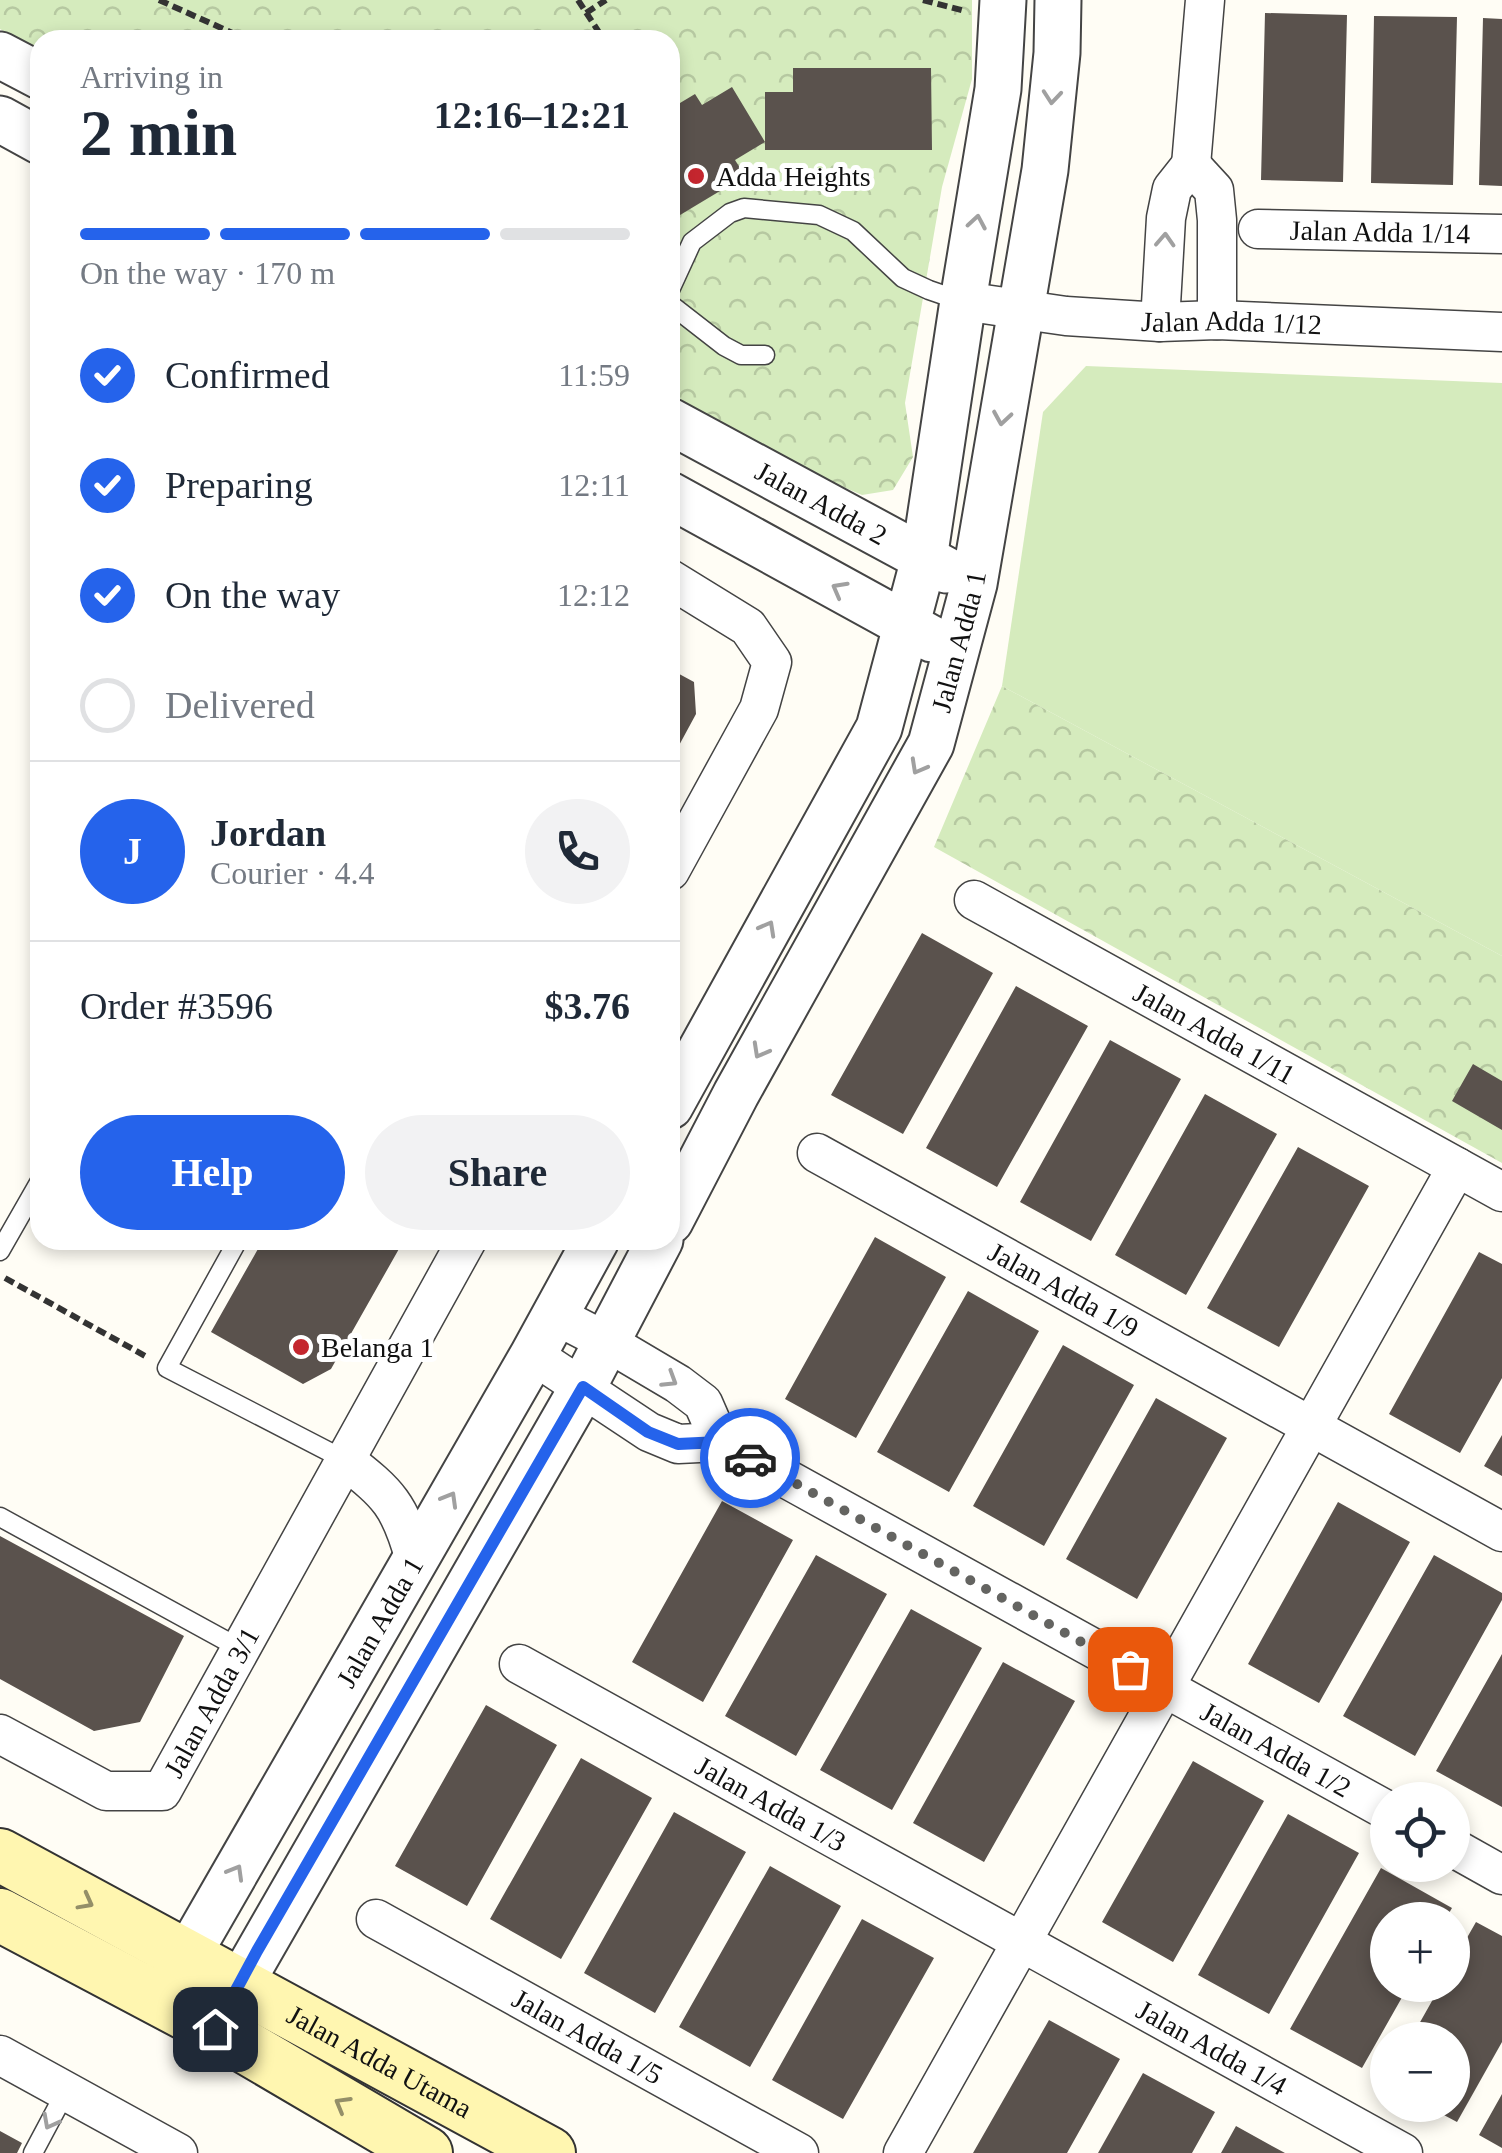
<!DOCTYPE html>
<html lang="en">
<head>
<meta charset="utf-8">
<style>
	:root { --surface:#fff; --page:#f2f2f3; --text:#1f2937; --muted:#747a83; --line:#e0e1e3; --accent:#2563eb }
	body { margin:0; font-family:Georgia,serif; background:var(--page); color:var(--text); height:100vh; display:flex; flex-direction:column; font-size:38px; white-space:nowrap }
	* { box-sizing:border-box; margin:0 }
	p { font-size:32px; color:var(--muted) }
	.icon { flex:none; width:55px; height:55px; fill:none; stroke:currentColor; stroke-width:2; stroke-linecap:round; stroke-linejoin:round }
	.map { position:relative; flex:1; overflow:hidden }
	.drawer { position:absolute; left:30px; top:30px; width:650px; height:1220px; display:flex; flex-direction:column; background:var(--surface); border-radius:30px; box-shadow:0 5px 15px #0003 }
	.drawer>* { flex:none }
	.buttons { position:absolute; left:1370px; top:1782px; display:grid; gap:20px }
	.buttons a { display:grid; place-items:center; width:100px; height:100px; border-radius:50%; background:var(--surface); box-shadow:0 5px 15px #0003; font-size:50px }
	.pin { position:absolute; display:grid; place-items:center; width:85px; height:85px; color:#fff; margin:-42px; border-radius:20px; box-shadow:0 5px 15px #0006 }
	.courier { position:absolute; display:grid; place-items:center; width:100px; height:100px; margin:-50px; border:8px solid #2563eb; border-radius:50%; background:#fff; color:#222; box-shadow:0 2px 12px #0007 }
	.headline em { font-style:normal; font-weight:700 }
	.headline div { display:flex; flex-direction:column-reverse }
	.headline { display:flex; align-items:center; justify-content:space-between; height:170px; padding:0 50px }
	h1 { font-size:65px; font-weight:700; line-height:75px }
	.bar { display:grid; grid-template-columns:repeat(4,1fr); gap:15px 10px; align-content:center; height:120px; padding:0 50px }
	.bar i { height:12px; border-radius:8px; background:var(--line) }
	.bar .on { background:var(--accent) }
	.bar p { grid-column:span 4 }
	.line { display:flex; align-items:center; gap:25px; padding:0 50px; border-top:2px solid var(--line) }
	.line div { flex:1 }
	.round { display:grid; place-items:center; flex:none; width:105px; height:105px; border-radius:52px; background:var(--page) }
	ol { padding:0 50px; list-style:none }
	li { display:flex; align-items:center; gap:30px; height:110px }
	li p { margin-inline-start:auto }
	li .icon { padding:10px; border-radius:50%; background:var(--accent); color:#fff; stroke-width:4 }
	li:last-child { color:var(--muted) }
	li i { width:55px; height:55px; border:5px solid var(--line); border-radius:50% }
	.cta { display:flex; gap:20px; margin-top:auto; padding:20px 50px }
	.cta a { flex:1; height:115px; border-radius:60px; background:var(--accent); color:#fff; font-size:40px; font-weight:700; line-height:115px; text-align:center }
	.cta a+a { background:var(--page); color:var(--text) }
	.map>svg:first-child { display:block }
	.grass { fill:#d5ebbd }
	.park { fill:url(#park-crowns) }
	.building { fill:#5a524d }
	.lines { fill:none; stroke-linecap:round; stroke-linejoin:round }
	.service-casing { stroke:#444; stroke-width:21 }
	.minor-casing { stroke:#444; stroke-width:41 }
	.tertiary-casing { stroke:#444; stroke-width:49 }
	.secondary-casing { stroke:#333; stroke-width:56 }
	.path { stroke:#333; stroke-width:6; stroke-dasharray:10 5; stroke-linecap:butt }
	.service { stroke:#fff; stroke-width:18 }
	.minor { stroke:#fff; stroke-width:38 }
	.tertiary { stroke:#fff; stroke-width:45 }
	.secondary { stroke:#fff6b0; stroke-width:52 }
	.oneway { stroke:#a0a0a0 }
	.oneway2 { stroke:#948f68 }
	.done { stroke:#646461; stroke-width:10; stroke-dasharray:0 18 }
	.route { stroke:#2563eb; stroke-width:12 }
	.poi-dot { fill:#c4262e; stroke:#fff; stroke-width:4 }
	.labels { text-anchor:middle; dominant-baseline:central; stroke-width:10; stroke-linejoin:round; paint-order:stroke }
	.poi-label { font-size:28px; fill:#111; stroke:#fff; text-anchor:start }
	.street-label { font-size:28px; fill:#111; stroke:#fff }
</style>
</head>
<body>
<div class="map">
<svg width="1502" height="2153" viewBox="0 0 1502 2153">
	<defs>
		<pattern id="park-crowns" width="20" height="18" patternUnits="userSpaceOnUse" patternTransform="scale(2.5)"><rect width="20" height="18" fill="#d5ebbd"/><path d="M2 6a3 3 0 1 1 6 0M12 15a3 3 0 1 1 6 0" fill="none" stroke="#b6c8a1"/></pattern>
	</defs>
	<rect width="100%" height="100%" fill="#fffdf5"/>
	<path class="grass" d="M 1086,366 L 1502,383 L 1502,956 L 1002,686 L 1043,412 Z"/>
	<path class="park" d="M 0,0 L 972,0 L 972,79 L 942,187 L 905,403 L 913,457 L 893,490 L 862,495 L 827,480 L 670,394 L 670,40 L 40,40 L 40,51 L 0,29 Z
		M 1002,686 L 1502,956 L 1502,1163 L 934,847 Z"/>
	<path class="building" d="M 1265,13 L 1347,15 L 1343,182 L 1261,180 Z
		M 1374,16 L 1457,17 L 1453,185 L 1371,183 Z
		M 1483,18 L 1502,19 L 1502,186 L 1479,185 Z
		M 793,68 L 931,68 L 932,150 L 765,150 L 765,142 L 735,160 L 745,176 L 670,221 L 670,109 L 695,94 L 702,105 L 732,87 L 765,142 L 765,92 L 793,92 Z
		M 670,669 L 694,682 L 696,714 L 670,762 Z
		M 922,933 L 993,973 L 903,1134 L 831,1095 Z
		M 1016,986 L 1088,1026 L 997,1187 L 926,1148 Z
		M 1110,1040 L 1181,1079 L 1091,1241 L 1020,1202 Z
		M 1473,1064 L 1502,1081 L 1502,1130 L 1452,1101 Z
		M 1205,1094 L 1277,1134 L 1186,1295 L 1115,1255 Z
		M 1298,1147 L 1369,1186 L 1279,1347 L 1207,1308 Z
		M 875,1237 L 946,1277 L 856,1438 L 785,1399 Z
		M 263,1240 L 404,1240 L 331,1369 L 303,1384 L 211,1332 Z
		M 1479,1252 L 1502,1264 L 1502,1378 L 1460,1453 L 1389,1414 Z
		M 968,1291 L 1039,1331 L 949,1492 L 877,1452 Z
		M 1063,1345 L 1134,1385 L 1044,1546 L 973,1506 Z
		M 1156,1398 L 1227,1438 L 1137,1599 L 1066,1559 Z
		M 1502,1435 L 1502,1476 L 1484,1466 Z
		M 722,1501 L 793,1540 L 703,1702 L 632,1662 Z
		M 1338,1502 L 1410,1542 L 1319,1703 L 1248,1664 Z
		M 0,1536 L 184,1636 L 140,1722 L 94,1731 L 0,1679 Z
		M 816,1555 L 887,1594 L 796,1756 L 725,1716 Z
		M 1434,1555 L 1502,1593 L 1502,1600 L 1415,1756 L 1343,1716 Z
		M 911,1609 L 982,1648 L 892,1810 L 820,1770 Z
		M 1502,1654 L 1502,1807 L 1436,1771 Z
		M 1003,1662 L 1075,1701 L 984,1862 L 913,1823 Z
		M 486,1705 L 557,1745 L 467,1906 L 395,1866 Z
		M 581,1758 L 652,1798 L 561,1959 L 490,1919 Z
		M 1193,1761 L 1264,1801 L 1173,1962 L 1102,1922 Z
		M 674,1812 L 746,1852 L 655,2013 L 584,1973 Z
		M 1288,1814 L 1359,1853 L 1269,2014 L 1198,1975 Z
		M 770,1866 L 841,1906 L 750,2067 L 679,2027 Z
		M 1381,1868 L 1452,1908 L 1445,1920 L 1388,1920 L 1388,1985 L 1409,1985 L 1362,2068 L 1290,2029 Z
		M 862,1919 L 934,1958 L 843,2119 L 772,2080 Z
		M 1476,1922 L 1502,1936 L 1502,2042 L 1457,2122 L 1425,2105 L 1452,2105 L 1452,2040 L 1410,2040 L 1441,1985 L 1452,1985 L 1452,1964 Z
		M 1049,2020 L 1120,2059 L 1067,2153 L 973,2153 Z
		M 1143,2073 L 1215,2112 L 1192,2153 L 1098,2153 Z
		M 1502,2094 L 1502,2148 L 1479,2135 Z
		M 1236,2126 L 1272,2146 L 1285,2153 L 1221,2153 Z
		M 0,2131 L 22,2143 L 17,2153 L 0,2153 Z"/>
	<g class="lines">
		<defs>
			<path id="service" d="M 670,290 L 692,242 L 730,213 L 744,208 L 819,215 L 853,231 L 903,278 L 929,290 L 961,301
				M 670,304 L 724,346 L 741,355 L 765,355
				M 238,1240 L 167,1368 L 345,1460
				M 0,1251 L 40,1181
				M 0,1517 L 241,1649
				M 33,2153 L 66,2091"/>
			<g id="minor">
				<path d="M 1191,165 L 1205,0"/>
				<path d="M 1191,165 L 1214,190 L 1217,220 L 1217,320"/>
				<path id="s1" d="M 1258,229 L 1502,234"/>
				<path id="s2" d="M 963,301 L 1066,316 L 1160,322 L 1217,320 L 1502,332"/>
				<path d="M 1160,322 L 1166,218 L 1172,189 L 1191,165"/>
				<path d="M 670,579 L 748,627 L 772,662 L 759,709 L 670,871"/>
				<path id="s3" d="M 974,900 L 1502,1192"/>
				<path id="s4" d="M 817,1153 L 1502,1532"/>
				<path d="M 555,1315 L 607,1342 L 678,1384 L 703,1403 L 720,1442"/>
				<path id="s5" d="M 533,1355 L 649,1432 L 678,1444 L 720,1442 L 1388,1811"/>
				<path d="M 345,1460 C 389,1494 400,1505 415,1560"/>
				<path id="s6" d="M 519,1664 L 1403,2153"/>
				<path id="s7" d="M 0,1734 L 106,1791 L 162,1791 L 467,1240"/>
				<path d="M 1452,1847 L 1502,1875"/>
				<path id="s8" d="M 376,1919 L 799,2153"/>
				<path d="M 0,2055 L 178,2153"/>
				<path d="M 903,2153 L 1457,1167"/>
			</g>
			<g id="tertiary">
				<path d="M 0,55 L 40,76"/>
				<path d="M 0,119 L 40,141"/>
				<path id="s9" d="M 670,421 L 946,570"/>
				<path d="M 670,495 L 932,639"/>
				<path d="M 670,1106 L 879,728 L 924,559 L 963,301 L 998,89 L 1003,0"/>
				<path id="s10" d="M 670,1221 L 736,1094 L 931,744 L 974,584 L 1045,170 L 1057,53 L 1058,0"/>
				<path id="s11" d="M 170,1986 L 533,1355 L 596,1240"/>
				<path d="M 223,2014 L 583,1387 L 660,1240"/>
			</g>
			<g id="secondary">
				<path id="s12" d="M 0,1855 L 549,2153"/>
				<path d="M 0,1915 L 215,2029 L 426,2153"/>
			</g>
		</defs>
		<use href="#service" class="service-casing"/>
		<use href="#minor" class="minor-casing"/>
		<use href="#tertiary" class="tertiary-casing"/>
		<use href="#secondary" class="secondary-casing"/>
		<path class="path" d="M 159,0 L 248,40
			M 578,0 L 604,40
			M 923,0 L 965,11
			M 586,13 L 606,0
			M 5,1278 L 147,1357"/>
		<use href="#service" class="service"/>
		<use href="#minor" class="minor"/>
		<use href="#tertiary" class="tertiary"/>
		<use href="#secondary" class="secondary"/>
	</g>
	<defs><path id="oneway-chevron" d="M-2-3.5L2.5 0L-2 3.5" fill="none" stroke-width="1.6" stroke-linecap="round" stroke-linejoin="round" transform="scale(2.5)"/></defs>
	<g class="oneway">
		<use href="#oneway-chevron" transform="translate(1052 97) rotate(95)"/>
		<use href="#oneway-chevron" transform="translate(977 222) rotate(-80)"/>
		<use href="#oneway-chevron" transform="translate(1165 240) rotate(-87)"/>
		<use href="#oneway-chevron" transform="translate(1002 418) rotate(99)"/>
		<use href="#oneway-chevron" transform="translate(839 589) rotate(-151)"/>
		<use href="#oneway-chevron" transform="translate(918 767) rotate(119)"/>
		<use href="#oneway-chevron" transform="translate(768 928) rotate(-61)"/>
		<use href="#oneway-chevron" transform="translate(760 1051) rotate(119)"/>
		<use href="#oneway-chevron" transform="translate(670 1380) rotate(32)"/>
		<use href="#oneway-chevron" transform="translate(450 1499) rotate(-60)"/>
		<use href="#oneway-chevron" transform="translate(236 1872) rotate(-60)"/>
		<use href="#oneway-chevron" transform="translate(50 2122) rotate(118)"/>
	</g>
	<g class="oneway2">
		<use href="#oneway-chevron" transform="translate(86 1902) rotate(28)"/>
		<use href="#oneway-chevron" transform="translate(342 2104) rotate(-150)"/>
	</g>
	<g class="lines">
		<path class="done" d="M 750,1458 L 1130,1669"/>
		<path class="route" d="M 215,2029 L 257,1951 L 583,1387 L 648,1432 L 678,1444 L 720,1442 L 750,1458"/>
	</g>
	<g class="poi-dot">
		<circle cx="696" cy="176" r="10"/>
		<circle cx="301" cy="1347" r="10"/>
	</g>
	<g class="labels">
		<g class="poi-label">
			<text x="716" y="176">Adda Heights</text>
			<text x="321" y="1347">Belanga 1</text>
		</g>
		<g class="street-label">
			<text stroke="none"><textPath href="#s1" startOffset="122">Jalan Adda 1/14</textPath></text>
			<text stroke="none"><textPath href="#s2" startOffset="270">Jalan Adda 1/12</textPath></text>
			<text stroke="none"><textPath href="#s9" startOffset="172">Jalan Adda 2</textPath></text>
			<text stroke="none"><textPath href="#s10" startOffset="650">Jalan Adda 1</textPath></text>
			<text stroke="none"><textPath href="#s3" startOffset="275">Jalan Adda 1/11</textPath></text>
			<text stroke="none"><textPath href="#s4" startOffset="282">Jalan Adda 1/9</textPath></text>
			<text stroke="none"><textPath href="#s11" startOffset="420">Jalan Adda 1</textPath></text>
			<text stroke="none"><textPath href="#s7" startOffset="278">Jalan Adda 3/1</textPath></text>
			<text stroke="none"><textPath href="#s5" startOffset="848">Jalan Adda 1/2</textPath></text>
			<text stroke="none"><textPath href="#s6" startOffset="288">Jalan Adda 1/3</textPath></text>
			<text stroke="none"><textPath href="#s8" startOffset="242">Jalan Adda 1/5</textPath></text>
			<text stroke="none"><textPath href="#s6" startOffset="792">Jalan Adda 1/4</textPath></text>
			<text stroke="none"><textPath href="#s12" startOffset="432">Jalan Adda Utama</textPath></text>
		</g>
	</g>
</svg>
<div class="buttons">
<a><svg class="icon" aria-label="locate" viewBox="0 0 24 24"><circle cx="12" cy="12" r="6"/><path d="M12 2v4M12 18v4M2 12h4M18 12h4"/></svg></a>
<a>+</a>
<a>−</a>
</div>
<div class="pin" style="left:1130px;top:1669px;background:#ea580c"><svg class="icon" aria-label="bag" viewBox="0 0 24 24"><path d="M5 8h14l-1 12H6zM9 8a3 3 0 0 1 6 0"/></svg></div>
<div class="pin" style="left:215px;top:2029px;background:#1f2937"><svg class="icon" aria-label="home" viewBox="0 0 24 24"><path d="M3 11l9-7 9 7M6 9v11h12V9"/></svg></div>
<div class="courier" style="left:750px;top:1458px"><svg class="icon" aria-label="car" viewBox="0 0 24 24"><path d="M5 17H2v-5l4-1 3-4h7l3 4 3 1v5h-3M9 17h6M6 11h13"/><circle cx="7" cy="17" r="2"/><circle cx="17" cy="17" r="2"/></svg></div>
<section class="drawer">
<div class="headline"><div><h1>2 min</h1><p>Arriving in</p></div><em>12:16–12:21</em></div>
<div class="bar"><i class="on"></i><i class="on"></i><i class="on"></i><i></i><p>On the way · 170 m</p></div>
<ol>
<li><svg class="icon" aria-label="check" viewBox="0 0 24 24"><path d="M5 12l5 5 9-10"/></svg>Confirmed<p>11:59</p></li>
<li><svg class="icon" aria-label="check" viewBox="0 0 24 24"><path d="M5 12l5 5 9-10"/></svg>Preparing<p>12:11</p></li>
<li><svg class="icon" aria-label="check" viewBox="0 0 24 24"><path d="M5 12l5 5 9-10"/></svg>On the way<p>12:12</p></li>
<li><i></i>Delivered</li>
</ol>
<div class="line" style="height:180px"><b class="round" style="background:var(--accent);color:#fff">J</b><div><b>Jordan</b><p>Courier · 4.4</p></div><a class="round"><svg class="icon" aria-label="phone" viewBox="0 0 24 24"><path d="M5 4h4l2 5-3 2q2 4 5 5l2-3 5 2v4C11 20 4 13 5 4z"/></svg></a></div>
<div class="line" style="height:130px"><div>Order #3596</div><b>$3.76</b></div>
<div class="cta"><a>Help</a><a>Share</a></div>
</section>
</div>
</body>
</html>
